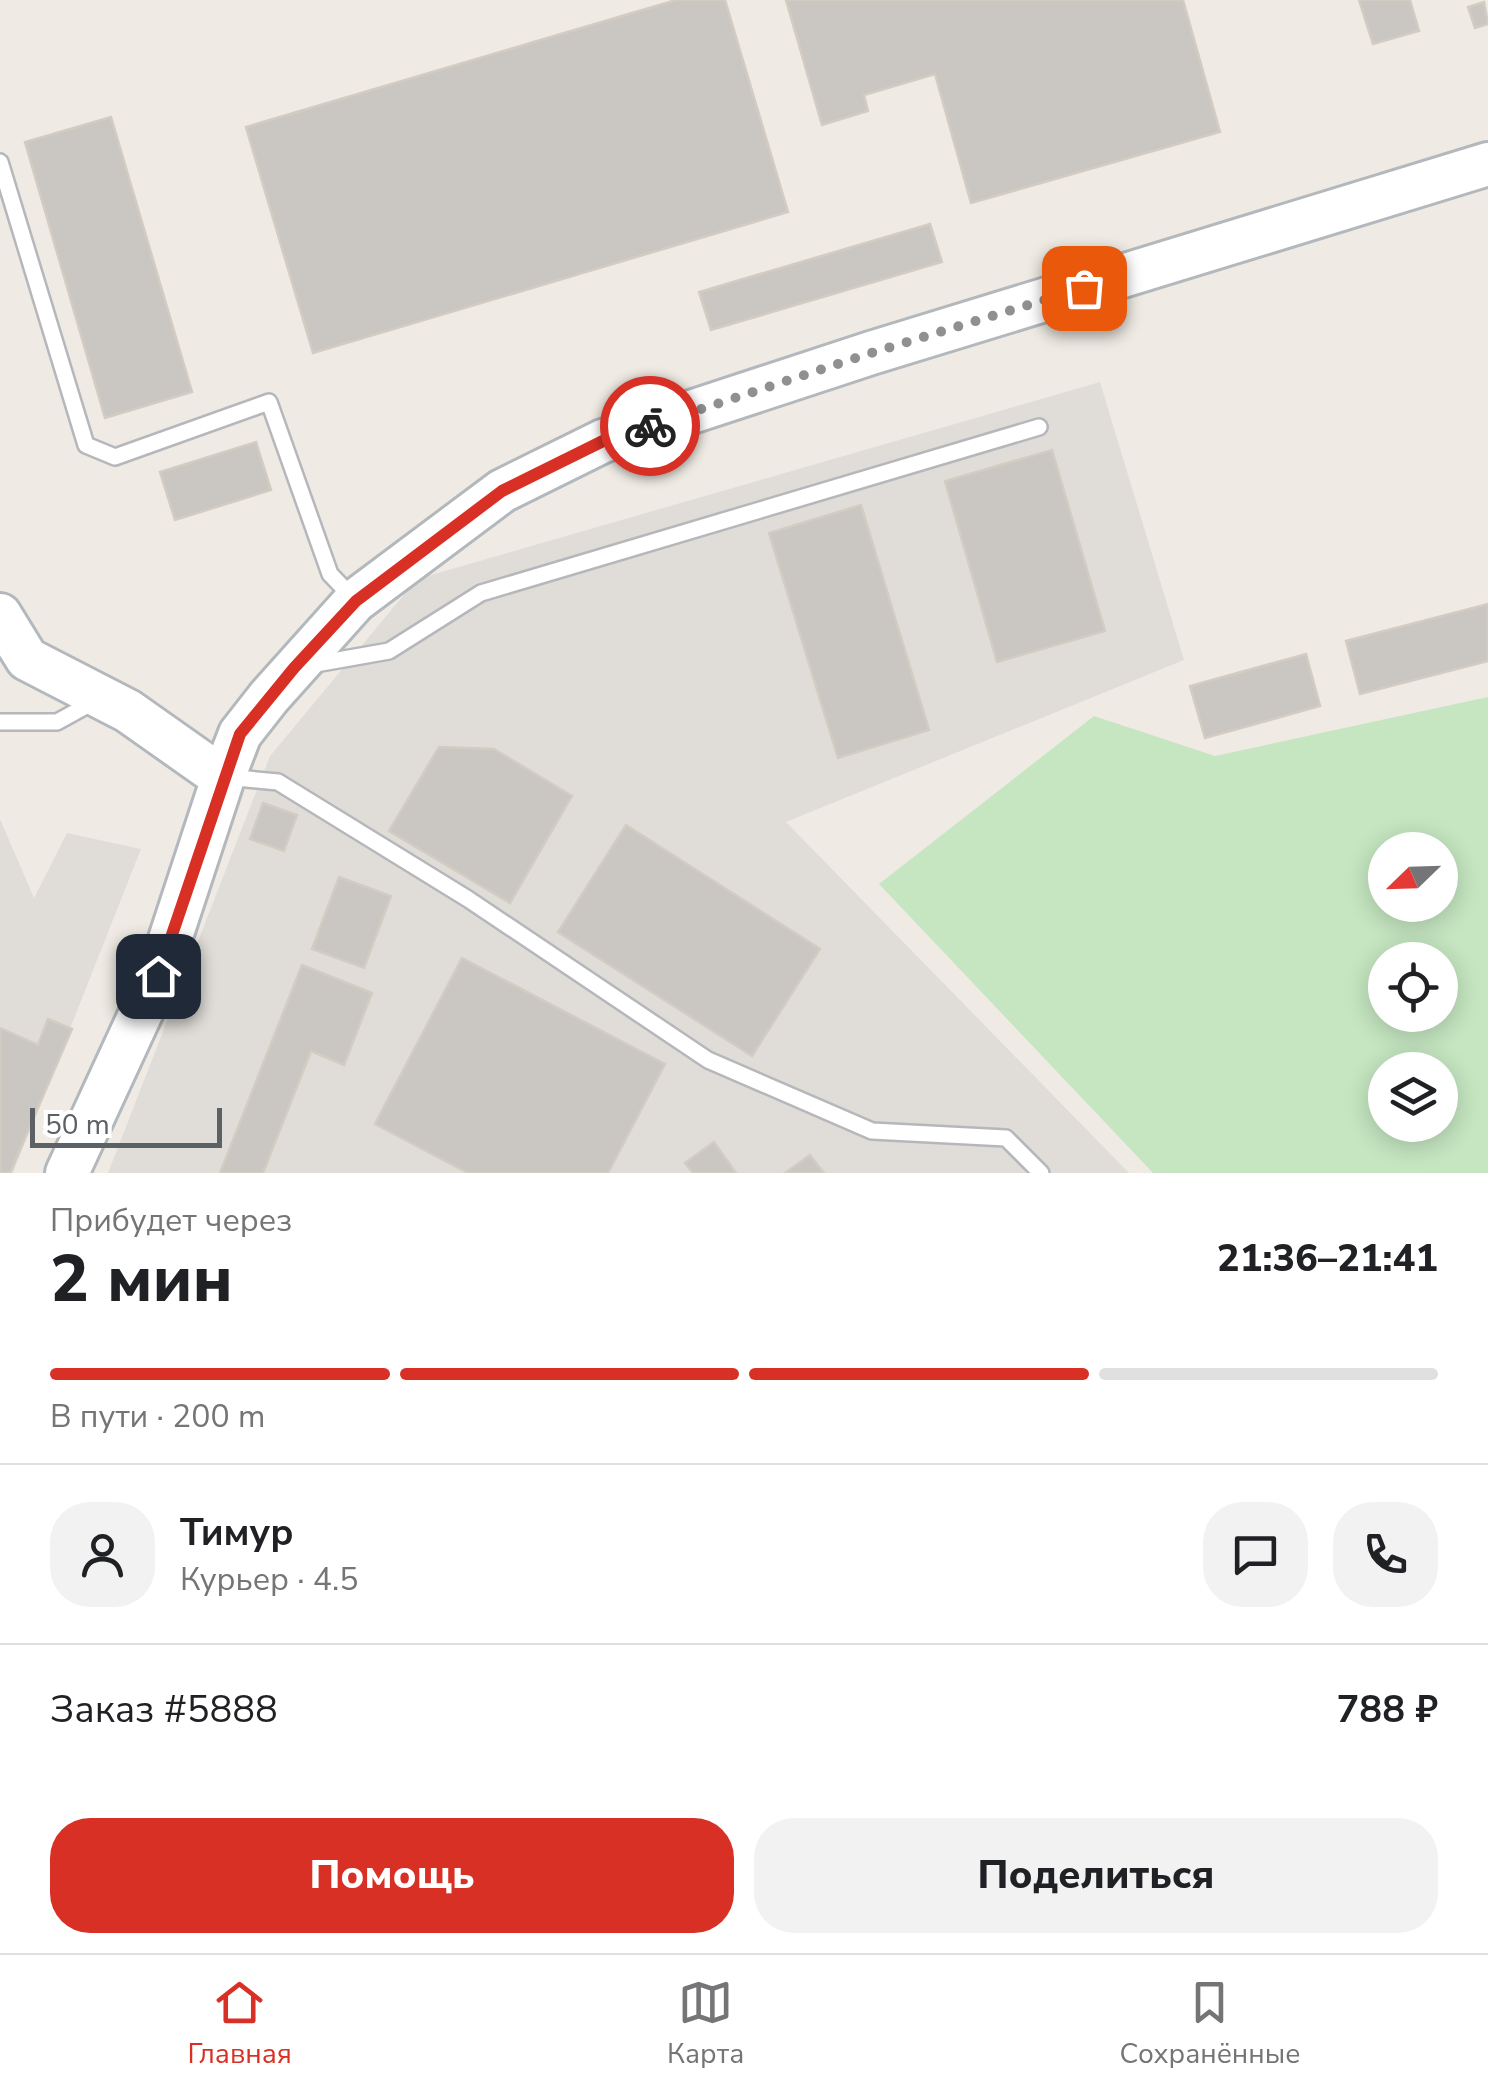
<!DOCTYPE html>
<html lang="ru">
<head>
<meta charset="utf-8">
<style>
	:root { --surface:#fff; --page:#f2f2f2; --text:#202124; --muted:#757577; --line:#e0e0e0; --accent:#d93025 }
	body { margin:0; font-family:"Nunito Sans",sans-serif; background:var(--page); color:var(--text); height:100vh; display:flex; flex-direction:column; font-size:38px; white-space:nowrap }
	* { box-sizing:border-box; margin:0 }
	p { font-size:32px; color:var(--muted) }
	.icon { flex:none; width:55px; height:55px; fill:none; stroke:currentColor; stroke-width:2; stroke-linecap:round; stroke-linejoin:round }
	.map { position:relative; height:1173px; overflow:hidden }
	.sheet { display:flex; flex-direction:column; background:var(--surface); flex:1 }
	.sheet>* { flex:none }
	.needle { width:65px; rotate:247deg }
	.fabs { position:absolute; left:1368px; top:832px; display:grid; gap:20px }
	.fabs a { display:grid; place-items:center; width:90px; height:90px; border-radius:50%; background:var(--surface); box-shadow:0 5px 25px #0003; font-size:50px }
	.scale { position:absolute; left:30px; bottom:25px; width:192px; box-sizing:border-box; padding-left:10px; border:5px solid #5c6165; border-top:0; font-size:28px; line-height:35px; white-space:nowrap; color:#5c6165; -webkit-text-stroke:8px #fff; paint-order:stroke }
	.pin { position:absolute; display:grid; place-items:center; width:85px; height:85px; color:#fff; margin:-42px; border-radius:20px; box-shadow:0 5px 15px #0006 }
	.courier { position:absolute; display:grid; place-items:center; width:100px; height:100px; margin:-50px; border:8px solid #d93025; border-radius:50%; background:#fff; color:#222; box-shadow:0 2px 12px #0007 }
	.summary em { font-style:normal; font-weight:800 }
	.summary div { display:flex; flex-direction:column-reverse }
	.summary { display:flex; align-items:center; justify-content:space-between; height:170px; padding:0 50px }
	h1 { font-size:65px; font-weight:800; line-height:75px }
	.bar { display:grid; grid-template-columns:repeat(4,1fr); gap:15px 10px; align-content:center; height:120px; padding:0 50px }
	.bar i { height:12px; border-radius:8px; background:var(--line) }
	.bar .selected { background:var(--accent) }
	.bar p { grid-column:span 4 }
	.line { display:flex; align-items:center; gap:25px; padding:0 50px; border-top:2px solid var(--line) }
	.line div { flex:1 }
	.round { display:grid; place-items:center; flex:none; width:105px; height:105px; border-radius:40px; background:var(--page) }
	.primary-button { display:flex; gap:20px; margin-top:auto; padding:20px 50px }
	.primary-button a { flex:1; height:115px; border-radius:40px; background:var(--accent); color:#fff; font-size:40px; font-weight:800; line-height:115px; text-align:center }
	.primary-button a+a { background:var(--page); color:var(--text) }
	.tabs { display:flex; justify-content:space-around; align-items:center; height:140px; border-top:2px solid var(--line); background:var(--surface); font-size:28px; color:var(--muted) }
	.tabs a { display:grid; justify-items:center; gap:5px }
	.tabs .selected { color:var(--accent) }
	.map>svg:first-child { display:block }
	.industrial { fill:#e0ddd8 }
	.green { fill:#c5e6c1; fill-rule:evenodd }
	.building { fill:#cac6c1; stroke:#d3ccc2; stroke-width:2.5 }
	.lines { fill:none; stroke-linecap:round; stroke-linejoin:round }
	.lane-casing { stroke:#b5b7bb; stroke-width:20 }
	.secondary-casing { stroke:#b3b8bc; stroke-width:48 }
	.lane { stroke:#fff; stroke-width:15 }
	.secondary { stroke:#fff; stroke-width:42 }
	.done { stroke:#8f9191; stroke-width:10; stroke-dasharray:0 18 }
	.route { stroke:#d93025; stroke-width:12 }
</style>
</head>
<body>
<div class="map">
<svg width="1488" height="1173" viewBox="0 0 1488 1173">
	<rect width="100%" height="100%" fill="#efebe4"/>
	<path class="industrial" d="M 1100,382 L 1184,660 L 786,822 L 1129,1173 L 108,1173 L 270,756 L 417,579 Z
		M 0,819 L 34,898 L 67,833 L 141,849 L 13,1173 L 0,1173 Z"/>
	<path class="green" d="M 1488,697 L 1488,1173 L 1153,1173 L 879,884 L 1094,716 L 1215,756 ZM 1385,850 L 1440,850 L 1440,905 L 1385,905 ZM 1385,960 L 1440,960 L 1440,1015 L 1385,1015 ZM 1385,1070 L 1440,1070 L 1440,1125 L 1385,1125 Z"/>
	<path class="building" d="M 676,0 L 725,0 L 788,212 L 313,353 L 246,127 Z
		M 786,0 L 1183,0 L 1220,132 L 971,203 L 935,74 L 864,95 L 868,111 L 822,125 Z
		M 1359,0 L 1410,0 L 1419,31 L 1373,44 Z
		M 1484,2 L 1488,24 L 1475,28 L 1468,7 Z
		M 111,117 L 192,392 L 105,418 L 25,142 Z
		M 930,224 L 942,262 L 711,330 L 699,292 Z
		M 256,442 L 271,490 L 175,520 L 160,472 Z
		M 1052,450 L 1105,631 L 997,662 L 945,481 Z
		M 861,505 L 929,730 L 838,758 L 769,533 Z
		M 1488,604 L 1488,661 L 1360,694 L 1346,641 Z
		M 1306,654 L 1320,706 L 1205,738 L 1190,686 Z
		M 439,747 L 494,749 L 572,796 L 510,903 L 389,831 Z
		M 263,803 L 297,815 L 284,851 L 250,839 Z
		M 626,825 L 820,949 L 752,1056 L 558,932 Z
		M 339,877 L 391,896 L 364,968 L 312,949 Z
		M 462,958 L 665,1064 L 608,1173 L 468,1173 L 375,1124 Z
		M 302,965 L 372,993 L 344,1065 L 311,1051 L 263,1173 L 220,1173 Z
		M 48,1019 L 72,1029 L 10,1173 L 0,1173 L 0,1028 L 38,1045 Z
		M 714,1142 L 736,1173 L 693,1173 L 685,1163 Z
		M 810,1155 L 824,1173 L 785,1173 Z"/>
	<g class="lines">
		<defs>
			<path id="lane" d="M 0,162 L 86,445 L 115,457 L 269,402 L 330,574 L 353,598
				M 310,665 L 389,651 L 481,593 L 1039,427
				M 0,722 L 57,722 L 97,700
				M 226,777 L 278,782 L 468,899 L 708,1060 L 872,1131 L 1006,1138 L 1041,1173"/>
			<path id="secondary" d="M 0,615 L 27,659 L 128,711 L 223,778 L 158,976 L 67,1173
				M 223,778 L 240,734 L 269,697 L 355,601 L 502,491 L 603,441 L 871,353 L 1488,164"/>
		</defs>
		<use href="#lane" class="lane-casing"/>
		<use href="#secondary" class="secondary-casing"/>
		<use href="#lane" class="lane"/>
		<use href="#secondary" class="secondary"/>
	</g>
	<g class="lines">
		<path class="done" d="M 650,426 L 871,353 L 1084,288"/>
		<path class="route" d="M 158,976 L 240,734 L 294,668 L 356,601 L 502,491 L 603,441 L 650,426"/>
	</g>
</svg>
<div class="fabs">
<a><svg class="needle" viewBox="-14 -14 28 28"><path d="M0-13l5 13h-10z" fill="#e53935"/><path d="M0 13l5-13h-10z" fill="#757577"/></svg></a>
<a><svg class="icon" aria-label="locate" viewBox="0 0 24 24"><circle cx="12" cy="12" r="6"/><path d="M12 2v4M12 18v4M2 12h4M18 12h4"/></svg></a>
<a><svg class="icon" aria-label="layers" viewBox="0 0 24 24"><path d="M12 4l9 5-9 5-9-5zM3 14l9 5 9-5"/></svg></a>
</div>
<div class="scale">50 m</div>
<div class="pin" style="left:1084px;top:288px;background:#ea580c"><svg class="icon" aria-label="bag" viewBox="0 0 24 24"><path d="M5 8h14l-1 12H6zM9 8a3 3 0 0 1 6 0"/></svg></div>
<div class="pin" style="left:158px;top:976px;background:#1f2937"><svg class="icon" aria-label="home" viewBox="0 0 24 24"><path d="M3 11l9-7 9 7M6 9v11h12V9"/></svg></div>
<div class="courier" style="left:650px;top:426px"><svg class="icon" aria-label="bike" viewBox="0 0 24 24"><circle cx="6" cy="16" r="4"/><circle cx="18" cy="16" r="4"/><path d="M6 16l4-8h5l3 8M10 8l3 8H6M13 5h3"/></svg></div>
</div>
<section class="sheet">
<div class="summary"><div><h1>2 мин</h1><p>Прибудет через</p></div><em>21:36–21:41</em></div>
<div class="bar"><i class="selected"></i><i class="selected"></i><i class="selected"></i><i></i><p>В пути · 200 m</p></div>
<div class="line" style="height:180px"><a class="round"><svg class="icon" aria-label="person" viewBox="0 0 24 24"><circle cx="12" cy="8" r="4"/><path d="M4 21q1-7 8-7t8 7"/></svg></a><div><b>Тимур</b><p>Курьер · 4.5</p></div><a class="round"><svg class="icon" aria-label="chat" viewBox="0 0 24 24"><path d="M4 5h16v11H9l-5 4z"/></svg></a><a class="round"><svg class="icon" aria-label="phone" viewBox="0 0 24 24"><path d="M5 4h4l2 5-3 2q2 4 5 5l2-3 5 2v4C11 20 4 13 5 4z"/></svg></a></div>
<div class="line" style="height:130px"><div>Заказ #5888</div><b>788 ₽</b></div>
<div class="primary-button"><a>Помощь</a><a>Поделиться</a></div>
</section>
<nav class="tabs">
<a class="selected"><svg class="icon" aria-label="home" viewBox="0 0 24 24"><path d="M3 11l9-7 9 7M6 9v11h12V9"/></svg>Главная</a>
<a><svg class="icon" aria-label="map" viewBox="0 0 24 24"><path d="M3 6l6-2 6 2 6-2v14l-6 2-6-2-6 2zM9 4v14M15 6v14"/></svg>Карта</a>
<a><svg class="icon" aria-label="saved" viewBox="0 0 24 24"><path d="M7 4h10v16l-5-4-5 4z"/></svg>Сохранённые</a>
</nav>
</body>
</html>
